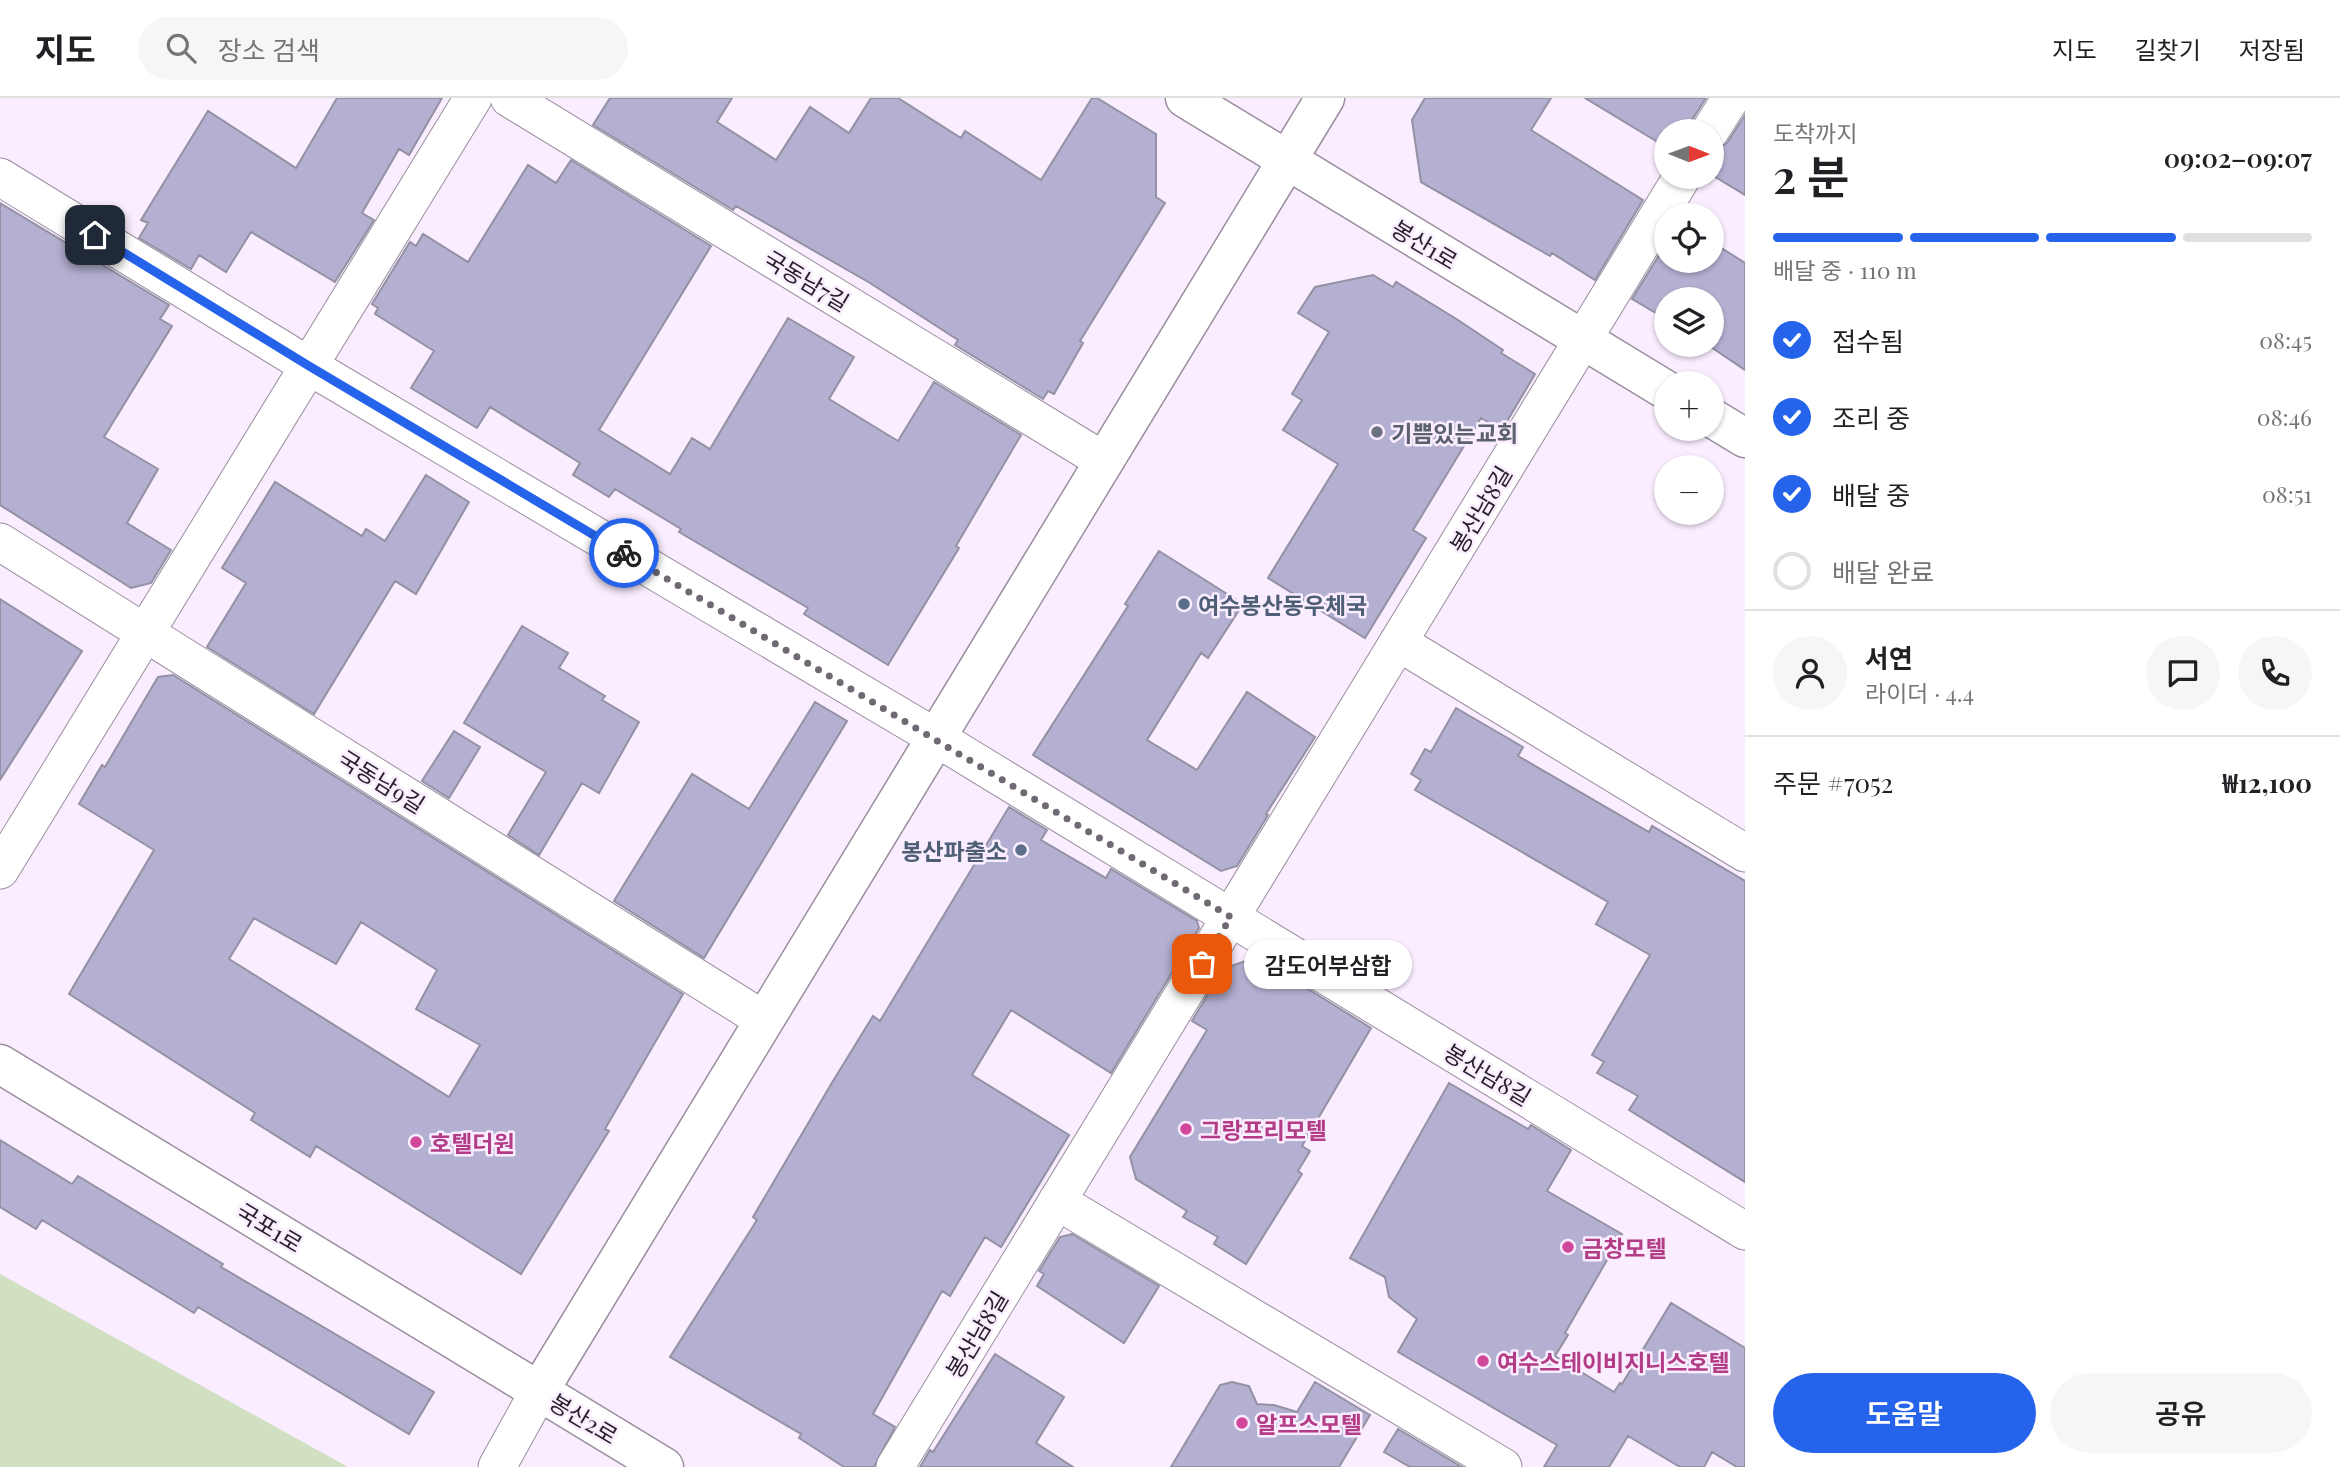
<!DOCTYPE html>
<html lang="ko">
<head>
<meta charset="utf-8">
<style>
	:root { --surface:#fff; --page:#f6f6f6; --text:#202124; --muted:#757577; --line:#e0e0e0; --accent:#2563eb }
	body { margin:0; font-family:"Playfair Display","Noto Sans KR",serif; background:var(--page); color:var(--text); height:100vh; display:flex; flex-direction:column; font-size:26px; white-space:nowrap }
	* { box-sizing:border-box; margin:0 }
	p { font-size:23px; color:var(--muted) }
	.icon { flex:none; width:38px; height:38px; fill:none; stroke:currentColor; stroke-width:2; stroke-linecap:round; stroke-linejoin:round }
	.map { position:relative; flex:1; overflow:hidden }
	.panel { display:flex; flex-direction:column; background:var(--surface); width:595px }
	.panel>* { flex:none }
	.needle { width:46px; rotate:91deg }
	.fabs { position:absolute; left:1654px; top:21px; display:grid; gap:14px }
	.fabs a { display:grid; place-items:center; width:70px; height:70px; border-radius:50%; background:var(--surface); box-shadow:0 2px 5px #0004; font-size:35px }
	.pin { position:absolute; display:grid; place-items:center; width:60px; height:60px; color:#fff; margin:-30px; border-radius:14px; box-shadow:0 4px 10px #0006 }
	.courier { position:absolute; display:grid; place-items:center; width:70px; height:70px; margin:-35px; border:5px solid #2563eb; border-radius:50%; background:#fff; color:#222; box-shadow:0 2px 9px #0007 }
	.bubble { position:absolute; height:49px; border-radius:24px; background:var(--surface); box-shadow:0 2px 5px #0004; font-size:23px; font-weight:600; line-height:49px; text-align:center }
	.head em { font-style:normal; font-weight:600 }
	.head div { display:flex; flex-direction:column-reverse }
	.head { display:flex; align-items:center; justify-content:space-between; height:119px; padding:0 28px }
	h1 { font-size:46px; font-weight:600; line-height:52px }
	.bar { display:grid; grid-template-columns:repeat(4,1fr); gap:10px 7px; align-content:center; height:84px; padding:0 28px }
	.bar i { height:9px; border-radius:5px; background:var(--line) }
	.bar .active { background:var(--accent) }
	.bar p { grid-column:span 4 }
	.line { display:flex; align-items:center; gap:18px; padding:0 28px; border-top:2px solid var(--line) }
	.line div { flex:1 }
	.round { display:grid; place-items:center; flex:none; width:74px; height:74px; border-radius:37px; background:var(--page) }
	ol { padding:0 28px; list-style:none }
	li { display:flex; align-items:center; gap:21px; height:77px }
	li p { margin-inline-start:auto }
	li .icon { padding:7px; border-radius:50%; background:var(--accent); color:#fff; stroke-width:4 }
	li:last-child { color:var(--muted) }
	li i { width:38px; height:38px; border:4px solid var(--line); border-radius:50% }
	.primary-button { display:flex; gap:14px; margin-top:auto; padding:14px 28px }
	.primary-button a { flex:1; height:80px; border-radius:42px; background:var(--accent); color:#fff; font-size:28px; font-weight:600; line-height:80px; text-align:center }
	.primary-button a+a { background:var(--page); color:var(--text) }
	header { display:flex; align-items:center; gap:42px; box-sizing:border-box; height:98px; padding:0 35px; background:var(--surface); border-bottom:2px solid var(--line) }
	header strong { font-size:33px }
	nav { display:flex; gap:38px; margin-inline-start:auto; font-size:24px }
	.search { width:490px; height:63px; background:var(--page); display:flex; align-items:center; gap:18px; box-sizing:border-box; padding:0 24px; border-radius:38px; color:var(--muted); font-size:26px }
	main { display:flex; flex:1; min-height:0 }
	.map>svg:first-child { display:block }
	.green { fill:#d0e0c1 }
	.building { fill:#b4b0d1; stroke:#9391a3; stroke-width:2; fill-rule:evenodd }
	.lines { fill:none; stroke-linecap:round; stroke-linejoin:round }
	.minor-casing { stroke:#998e9e; stroke-width:39 }
	.tertiary-casing { stroke:#998e9e; stroke-width:41 }
	.minor { stroke:#fff; stroke-width:37 }
	.tertiary { stroke:#fff; stroke-width:38 }
	.done { stroke:#706973; stroke-width:7; stroke-dasharray:0 12.6 }
	.route { stroke:#2563eb; stroke-width:9 }
	.worship-dot { fill:#6b7280; stroke:#faedff; stroke-width:2.5 }
	.service-dot { fill:#5c6f8a; stroke:#faedff; stroke-width:2.5 }
	.hotel-dot { fill:#d1479c; stroke:#faedff; stroke-width:2.5 }
	.labels { text-anchor:middle; dominant-baseline:central; stroke-width:5; stroke-linejoin:round; paint-order:stroke }
	.street-label { font-size:23px; fill:#262228; stroke:#faedff }
	.worship-label { font-size:23px; font-weight:bold; fill:#5b616d; stroke:#faedff; text-anchor:start }
	.service-label { font-size:23px; font-weight:bold; fill:#4e5e75; stroke:#faedff; text-anchor:start }
	.hotel-label { font-size:23px; font-weight:bold; fill:#b23c85; stroke:#faedff; text-anchor:start }
</style>
</head>
<body>
<header>
<strong>지도</strong>
<div class="search"><svg class="icon" aria-label="search" viewBox="0 0 24 24"><circle cx="10" cy="10" r="6"/><path d="M15 15l6 6"/></svg>장소 검색</div>
<nav><a>지도</a><a>길찾기</a><a>저장됨</a></nav>
</header>
<main>
<div class="map">
<svg width="1745" height="1369" viewBox="0 0 1745 1369">
	<rect width="100%" height="100%" fill="#faedff"/>
	<path class="green" d="M 0,1176 L 348,1369 L 0,1369 Z"/>
	<path class="building" d="M 337,0 L 442,0 L 409,57 L 399,51 L 362,115 L 374,122 L 335,184 L 251,134 L 226,174 L 199,157 L 191,171 L 139,140 L 148,125 L 141,122 L 208,13 L 296,70 Z
		M 610,0 L 732,0 L 717,24 L 776,62 L 810,9 L 849,35 L 871,0 L 898,0 L 961,40 L 965,33 L 1041,82 L 1092,0 L 1097,0 L 1156,36 L 1156,99 L 1165,105 L 1080,243 L 1083,245 L 1054,296 L 1048,293 L 1043,301 L 955,247 L 958,242 L 870,185 L 736,108 L 733,112 L 593,27 Z
		M 1425,0 L 1551,0 L 1531,32 L 1643,102 L 1595,182 L 1552,155 L 1550,158 L 1421,84 L 1412,22 Z
		M 1585,0 L 1706,0 L 1692,22 L 1689,33 L 1666,33 L 1666,49 Z
		M 1745,17 L 1745,97 L 1712,77 L 1712,54 L 1727,45 Z
		M 571,62 L 711,148 L 599,332 L 670,376 L 692,340 L 710,351 L 788,220 L 854,259 L 829,301 L 898,343 L 934,284 L 1021,337 L 956,448 L 959,450 L 888,567 L 804,516 L 808,510 L 679,434 L 681,431 L 615,391 L 609,399 L 573,377 L 580,365 L 490,309 L 477,330 L 411,290 L 434,253 L 375,216 L 378,210 L 372,206 L 410,144 L 416,148 L 423,136 L 468,164 L 528,67 L 556,85 Z
		M 0,105 L 169,207 L 160,221 L 172,228 L 104,339 L 158,371 L 127,425 L 171,452 L 151,485 L 131,490 L 0,407 Z
		M 1712,144 L 1745,165 L 1745,272 L 1708,247 L 1712,247 L 1712,201 L 1666,201 L 1666,221 L 1632,201 L 1666,146 L 1666,163 L 1712,163 Z
		M 1373,177 L 1393,189 L 1396,184 L 1458,222 L 1503,252 L 1501,255 L 1535,276 L 1502,332 L 1481,320 L 1413,432 L 1426,440 L 1365,540 L 1268,480 L 1338,366 L 1283,332 L 1302,302 L 1292,296 L 1329,234 L 1298,215 L 1315,189 Z
		M 426,377 L 469,404 L 416,496 L 395,483 L 314,616 L 207,549 L 246,485 L 222,470 L 275,384 L 362,438 L 366,431 L 385,443 Z
		M 1159,453 L 1243,506 L 1208,560 L 1201,555 L 1147,642 L 1197,672 L 1247,594 L 1315,639 L 1266,716 L 1268,717 L 1237,768 L 1221,773 L 1033,657 L 1128,508 L 1125,506 Z
		M 0,501 L 82,553 L 0,682 Z
		M 522,528 L 568,555 L 559,570 L 605,598 L 602,602 L 639,624 L 599,695 L 582,685 L 539,757 L 508,737 L 546,674 L 464,625 Z
		M 173,577 L 683,896 L 605,1031 L 609,1033 L 521,1176 L 316,1048 L 310,1059 L 251,1022 L 255,1015 L 69,896 L 154,752 L 79,706 L 102,667 L 105,669 L 158,579 ZM 254,820 L 336,866 L 361,824 L 437,872 L 416,911 L 480,947 L 449,999 L 229,861 Z
		M 815,604 L 847,623 L 704,860 L 614,803 L 692,676 L 749,711 Z
		M 1456,610 L 1523,649 L 1518,658 L 1649,734 L 1652,728 L 1745,783 L 1745,1084 L 1629,1012 L 1638,998 L 1597,975 L 1604,964 L 1592,957 L 1650,857 L 1596,826 L 1608,804 L 1415,692 L 1421,682 L 1411,676 L 1425,651 L 1431,654 Z
		M 454,633 L 480,649 L 449,700 L 422,683 Z
		M 1009,709 L 1047,732 L 1041,742 L 1106,780 L 1111,771 L 1197,823 L 1199,830 L 1111,975 L 1011,912 L 972,977 L 1069,1037 L 1001,1149 L 985,1139 L 950,1198 L 942,1193 L 873,1316 L 895,1329 L 874,1369 L 844,1369 L 799,1340 L 801,1336 L 670,1259 L 757,1122 L 753,1119 L 833,983 L 873,918 L 880,923 Z
		M 1256,859 L 1371,930 L 1302,1048 L 1310,1053 L 1298,1073 L 1302,1076 L 1246,1166 L 1214,1146 L 1218,1139 L 1183,1119 L 1187,1113 L 1136,1081 L 1130,1059 L 1207,932 L 1192,923 L 1223,871 Z
		M 1449,985 L 1528,1031 L 1531,1027 L 1571,1052 L 1547,1093 L 1622,1136 L 1565,1235 L 1568,1237 L 1555,1258 L 1614,1294 L 1620,1285 L 1622,1286 L 1671,1205 L 1745,1250 L 1745,1369 L 1737,1369 L 1712,1354 L 1704,1369 L 1680,1369 L 1628,1338 L 1609,1369 L 1544,1369 L 1557,1347 L 1398,1254 L 1417,1221 L 1389,1199 L 1385,1179 L 1350,1160 Z
		M 0,1042 L 72,1086 L 78,1078 L 223,1166 L 221,1169 L 434,1294 L 409,1336 L 198,1209 L 194,1215 L 42,1122 L 36,1131 L 0,1109 Z
		M 1072,1136 L 1159,1188 L 1124,1245 L 1037,1188 L 1044,1176 L 1039,1173 L 1060,1139 Z
		M 995,1256 L 1064,1299 L 1036,1345 L 1073,1369 L 920,1369 L 930,1352 L 933,1354 Z
		M 1232,1284 L 1249,1288 L 1257,1306 L 1274,1307 L 1297,1314 L 1315,1284 L 1370,1317 L 1339,1369 L 1171,1369 L 1220,1287 Z
		M 1398,1331 L 1462,1369 L 1410,1369 L 1384,1354 Z"/>
	<g class="lines">
		<defs>
			<path id="minor" d="M 509,0 L 1104,363
				M 1710,33 L 1731,0
				M 0,79 L 309,268 L 935,639 L 1745,1133
				M 0,444 L 764,922
				M 1398,544 L 1745,755
				M 0,772 L 473,0
				M 1057,1103 L 1503,1369
				M 497,1369 L 539,1293
				M 895,1369 L 1682,79"/>
			<path id="tertiary" d="M 1185,0 L 1666,292
				M 1712,320 L 1745,340
				M 0,966 L 664,1369
				M 539,1293 L 1325,0"/>
		</defs>
		<use href="#minor" class="minor-casing"/>
		<use href="#tertiary" class="tertiary-casing"/>
		<use href="#minor" class="minor"/>
		<use href="#tertiary" class="tertiary"/>
	</g>
	<g class="lines">
		<path class="done" d="M 624,455 L 1231,819 L 1202,866"/>
		<path class="route" d="M 95,137 L 309,268 L 624,455"/>
	</g>
	<circle class="worship-dot" cx="1377" cy="334" r="7"/>
	<g class="service-dot">
		<circle cx="1184" cy="506" r="7"/>
		<circle cx="1021" cy="752" r="7"/>
	</g>
	<g class="hotel-dot">
		<circle cx="1186" cy="1031" r="7"/>
		<circle cx="416" cy="1044" r="7"/>
		<circle cx="1568" cy="1149" r="7"/>
		<circle cx="1483" cy="1263" r="7"/>
		<circle cx="1242" cy="1325" r="7"/>
	</g>
	<g class="labels">
		<g class="street-label">
			<text transform="translate(1425 146) rotate(31)">봉산1로</text>
			<text transform="translate(807 182) rotate(31)">국동남7길</text>
			<text transform="translate(1480 411) rotate(-59)">봉산남8길</text>
			<text transform="translate(382 683) rotate(32)">국동남9길</text>
			<text transform="translate(1488 976) rotate(31)">봉산남8길</text>
			<text transform="translate(270 1129) rotate(31)">국포1로</text>
			<text transform="translate(976 1236) rotate(-59)">봉산남8길</text>
			<text transform="translate(584 1320) rotate(31)">봉산2로</text>
		</g>
		<g class="worship-label">
			<text x="1391" y="334">기쁨있는교회</text>
		</g>
		<g class="service-label">
			<text x="1198" y="506">여수봉산동우체국</text>
			<text x="1007" y="752" text-anchor="end">봉산파출소</text>
		</g>
		<g class="hotel-label">
			<text x="1200" y="1031">그랑프리모텔</text>
			<text x="430" y="1044">호텔더원</text>
			<text x="1582" y="1149">금창모텔</text>
			<text x="1497" y="1263">여수스테이비지니스호텔</text>
			<text x="1256" y="1325">알프스모텔</text>
		</g>
	</g>
</svg>
<div class="fabs">
<a><svg class="needle" viewBox="-14 -14 28 28"><path d="M0-13l5 13h-10z" fill="#e53935"/><path d="M0 13l5-13h-10z" fill="#757577"/></svg></a>
<a><svg class="icon" aria-label="locate" viewBox="0 0 24 24"><circle cx="12" cy="12" r="6"/><path d="M12 2v4M12 18v4M2 12h4M18 12h4"/></svg></a>
<a><svg class="icon" aria-label="layers" viewBox="0 0 24 24"><path d="M12 4l9 5-9 5-9-5zM3 14l9 5 9-5"/></svg></a>
<a>+</a>
<a>−</a>
</div>
<div class="pin" style="left:1202px;top:866px;background:#ea580c"><svg class="icon" aria-label="bag" viewBox="0 0 24 24"><path d="M5 8h14l-1 12H6zM9 8a3 3 0 0 1 6 0"/></svg></div>
<div class="pin" style="left:95px;top:137px;background:#1f2937"><svg class="icon" aria-label="home" viewBox="0 0 24 24"><path d="M3 11l9-7 9 7M6 9v11h12V9"/></svg></div>
<div class="courier" style="left:624px;top:455px"><svg class="icon" aria-label="bike" viewBox="0 0 24 24"><circle cx="6" cy="16" r="4"/><circle cx="18" cy="16" r="4"/><path d="M6 16l4-8h5l3 8M10 8l3 8H6M13 5h3"/></svg></div>
<div class="bubble" style="left:1244px;top:842px;width:168px">감도어부삼합</div>
</div>
<section class="panel">
<div class="head"><div><h1>2 분</h1><p>도착까지</p></div><em>09:02–09:07</em></div>
<div class="bar"><i class="active"></i><i class="active"></i><i class="active"></i><i></i><p>배달 중 · 110 m</p></div>
<ol>
<li><svg class="icon" aria-label="check" viewBox="0 0 24 24"><path d="M5 12l5 5 9-10"/></svg>접수됨<p>08:45</p></li>
<li><svg class="icon" aria-label="check" viewBox="0 0 24 24"><path d="M5 12l5 5 9-10"/></svg>조리 중<p>08:46</p></li>
<li><svg class="icon" aria-label="check" viewBox="0 0 24 24"><path d="M5 12l5 5 9-10"/></svg>배달 중<p>08:51</p></li>
<li><i></i>배달 완료</li>
</ol>
<div class="line" style="height:126px"><a class="round"><svg class="icon" aria-label="person" viewBox="0 0 24 24"><circle cx="12" cy="8" r="4"/><path d="M4 21q1-7 8-7t8 7"/></svg></a><div><b>서연</b><p>라이더 · 4.4</p></div><a class="round"><svg class="icon" aria-label="chat" viewBox="0 0 24 24"><path d="M4 5h16v11H9l-5 4z"/></svg></a><a class="round"><svg class="icon" aria-label="phone" viewBox="0 0 24 24"><path d="M5 4h4l2 5-3 2q2 4 5 5l2-3 5 2v4C11 20 4 13 5 4z"/></svg></a></div>
<div class="line" style="height:91px"><div>주문 #7052</div><b>₩12,100</b></div>
<div class="primary-button"><a>도움말</a><a>공유</a></div>
</section>
</main>
</body>
</html>
